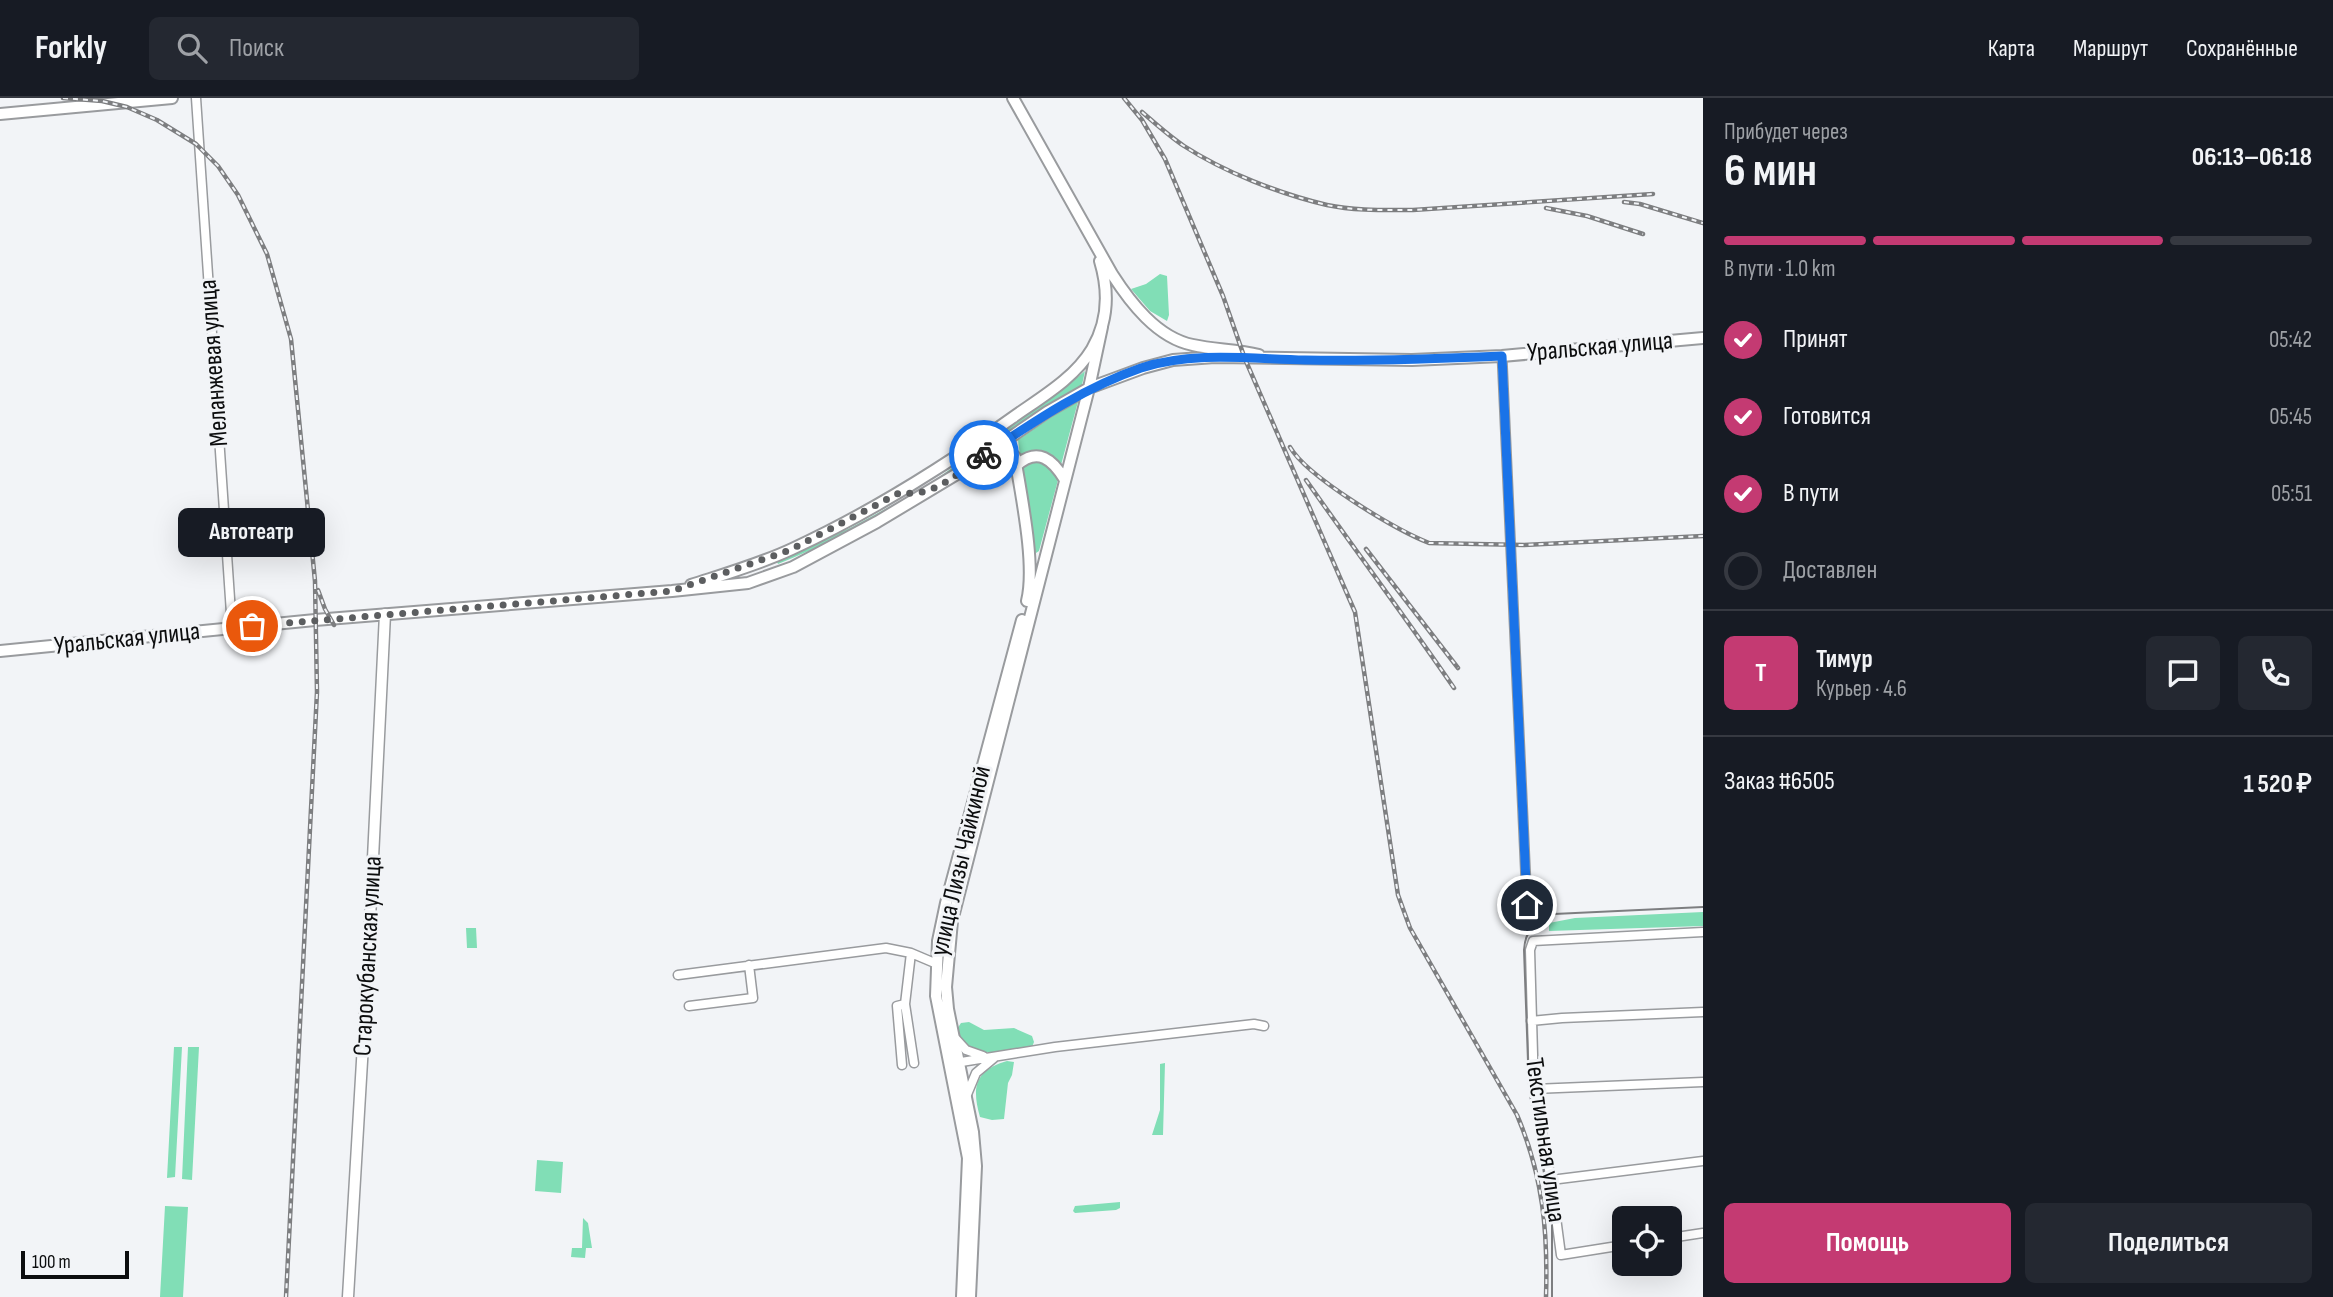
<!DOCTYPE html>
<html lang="ru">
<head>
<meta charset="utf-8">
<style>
	:root { --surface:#171b24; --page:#242831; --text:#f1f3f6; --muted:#9ea1a6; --line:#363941; --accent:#c43a72 }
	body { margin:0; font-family:"Sofia Sans Condensed",sans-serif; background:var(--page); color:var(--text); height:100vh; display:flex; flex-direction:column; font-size:26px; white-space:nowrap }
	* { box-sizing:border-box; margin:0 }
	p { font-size:23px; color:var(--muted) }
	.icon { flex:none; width:38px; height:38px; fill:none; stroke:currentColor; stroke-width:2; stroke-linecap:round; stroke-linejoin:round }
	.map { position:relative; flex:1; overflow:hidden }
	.panel { display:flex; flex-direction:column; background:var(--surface); width:630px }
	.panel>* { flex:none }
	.buttons { position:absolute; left:1612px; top:1108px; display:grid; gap:14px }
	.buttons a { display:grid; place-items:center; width:70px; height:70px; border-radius:10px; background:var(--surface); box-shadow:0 7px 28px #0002; font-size:35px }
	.scale { position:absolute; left:21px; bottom:18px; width:108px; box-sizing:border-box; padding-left:7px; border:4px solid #0c0d0e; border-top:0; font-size:19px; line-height:24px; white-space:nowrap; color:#0c0d0e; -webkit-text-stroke:5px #f2f4f7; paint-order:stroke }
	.pin { position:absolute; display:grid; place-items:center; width:60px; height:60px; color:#fff; margin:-30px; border:4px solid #fff; border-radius:50%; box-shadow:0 2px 7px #0007 }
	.courier { position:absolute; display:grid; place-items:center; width:70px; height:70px; margin:-35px; border:5px solid #1a73e8; border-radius:50%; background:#fff; color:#222; box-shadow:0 2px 9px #0007 }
	.bubble { position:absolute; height:49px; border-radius:10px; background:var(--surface); box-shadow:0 7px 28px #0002; font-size:23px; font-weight:700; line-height:49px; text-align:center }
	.head em { font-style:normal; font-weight:700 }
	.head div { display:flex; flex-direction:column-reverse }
	.head { display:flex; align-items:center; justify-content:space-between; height:119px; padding:0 21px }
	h1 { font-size:46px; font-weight:700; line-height:52px }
	.bar { display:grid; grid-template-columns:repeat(4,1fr); gap:10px 7px; align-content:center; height:84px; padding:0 21px }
	.bar i { height:9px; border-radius:5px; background:var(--line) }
	.bar .active { background:var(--accent) }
	.bar p { grid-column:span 4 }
	.line { display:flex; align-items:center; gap:18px; padding:0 21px; border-top:2px solid var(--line) }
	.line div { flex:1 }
	.round { display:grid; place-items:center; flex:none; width:74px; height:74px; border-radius:10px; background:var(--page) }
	ol { padding:0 21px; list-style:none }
	li { display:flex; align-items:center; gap:21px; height:77px }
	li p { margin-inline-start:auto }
	li .icon { padding:7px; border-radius:50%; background:var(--accent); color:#fff; stroke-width:4 }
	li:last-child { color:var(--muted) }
	li i { width:38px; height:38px; border:4px solid var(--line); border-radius:50% }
	.primary-button { display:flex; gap:14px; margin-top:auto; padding:14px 21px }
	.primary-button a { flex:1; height:80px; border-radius:10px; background:var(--accent); color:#fff; font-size:28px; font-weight:700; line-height:80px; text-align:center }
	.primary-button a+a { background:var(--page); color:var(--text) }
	header { display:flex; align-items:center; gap:42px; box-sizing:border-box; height:98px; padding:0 35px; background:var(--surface); border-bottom:2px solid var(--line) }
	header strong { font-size:33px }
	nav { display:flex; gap:38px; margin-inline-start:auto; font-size:24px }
	.search { width:490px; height:63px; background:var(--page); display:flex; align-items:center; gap:18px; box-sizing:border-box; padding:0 24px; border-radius:10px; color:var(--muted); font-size:26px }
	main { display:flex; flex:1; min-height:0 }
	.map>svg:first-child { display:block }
	.green { fill:#81deb6 }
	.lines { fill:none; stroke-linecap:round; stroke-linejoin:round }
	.minor-casing { stroke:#999b9e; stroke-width:11 }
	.tertiary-casing { stroke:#999b9e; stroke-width:13 }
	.secondary-casing { stroke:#999b9e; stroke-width:14 }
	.minor { stroke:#fff; stroke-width:8 }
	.tertiary { stroke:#fff; stroke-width:10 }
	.secondary { stroke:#fff; stroke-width:10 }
	.tram { stroke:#7d7e80; stroke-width:2 }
	.rail-casing { stroke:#7d7e80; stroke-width:4.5 }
	.rail { stroke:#f2f4f7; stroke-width:2; stroke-dasharray:5; stroke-linecap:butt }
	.done { stroke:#5c5e60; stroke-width:7; stroke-dasharray:0 12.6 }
	.route { stroke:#1a73e8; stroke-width:9 }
	.labels { text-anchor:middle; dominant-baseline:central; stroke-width:6; stroke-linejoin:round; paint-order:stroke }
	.street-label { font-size:26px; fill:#0c0d0e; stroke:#f2f4f7 }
</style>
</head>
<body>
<header>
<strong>Forkly</strong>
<div class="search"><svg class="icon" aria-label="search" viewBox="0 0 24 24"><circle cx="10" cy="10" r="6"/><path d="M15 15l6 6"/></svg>Поиск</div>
<nav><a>Карта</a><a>Маршрут</a><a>Сохранённые</a></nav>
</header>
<main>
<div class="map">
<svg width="1703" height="1199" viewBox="0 0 1703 1199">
	<rect width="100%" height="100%" fill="#f2f4f7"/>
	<path class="green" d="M 1160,176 L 1167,178 L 1169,217 L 1167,223 L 1150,213 L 1131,191 L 1146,186 Z
		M 1085,273 L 1082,287 L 1051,305 L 922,394 L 921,392 L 1063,291 Z
		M 1079,300 L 1061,367 C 1048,356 1037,350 1020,358 L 1018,342 Z
		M 1039,362 L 1055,372 L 1058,382 L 1039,453 L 1036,455 L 1033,452 L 1021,368 L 1029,363 Z
		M 900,403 L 905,403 C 864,427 823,448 778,466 L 777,464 L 852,429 Z
		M 1703,814 L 1703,828 L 1549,833 L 1549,825 L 1575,820 Z
		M 466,830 L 476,830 L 477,850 L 467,850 Z
		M 969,924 L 984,932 L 1014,930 L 1032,938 L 1034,944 L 1032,949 C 1001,953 975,964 955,934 L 961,925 Z
		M 174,949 L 182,949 L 175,1079 L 167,1080 Z
		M 188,949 L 199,949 L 192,1082 L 182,1081 Z
		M 1007,963 L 1014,964 L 1012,977 L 1008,985 L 1004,1021 L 992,1022 L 980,1019 C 971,988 976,972 1007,963 Z
		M 1165,965 L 1163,1037 L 1152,1037 L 1160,1012 L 1160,966 Z
		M 537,1062 L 563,1064 L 561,1095 L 535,1093 Z
		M 1120,1104 L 1120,1110 L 1116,1112 L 1075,1115 L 1073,1113 L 1075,1108 Z
		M 165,1108 L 188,1109 L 183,1199 L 160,1199 Z
		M 583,1120 L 588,1125 L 592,1150 L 586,1150 L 585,1160 L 571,1159 L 572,1150 L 582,1150 Z"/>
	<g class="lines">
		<defs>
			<path id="minor" d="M 196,0 L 232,530
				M 1502,258 L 1527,807
				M 678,877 L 886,850 L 911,855 L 937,866
				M 905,906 L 914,965
				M 689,908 L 753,900 L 749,867
				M 1531,923 L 1562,920 L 1703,914
				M 956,941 L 966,952 L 983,958
				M 955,965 L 1055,949 L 1254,926 L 1264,928
				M 902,967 L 897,908 L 905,906 L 911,855
				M 1534,991 L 1703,984
				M 966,999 L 976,975 L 994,960
				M 1551,1082 L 1703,1063
				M 1670,1140 L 1703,1135
				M 1624,1147 L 1561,1157 L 1551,1082 L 1534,991 L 1530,852 L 1533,843 L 1703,834"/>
			<path id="tertiary" d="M 348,1199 L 368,862 L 385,516"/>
			<path id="secondary" d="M 1013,0 L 1112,176 C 1130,204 1157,240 1193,247 C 1215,252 1237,251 1259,257
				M 0,16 L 172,0
				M 996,349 L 1005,349 L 1015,359 C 1021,397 1036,467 1027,503
				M 1016,368 C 1038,348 1053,362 1065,382
				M 691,487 C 725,476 760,466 792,451 C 870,415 942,370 1012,320 C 1040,300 1074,281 1092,251 C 1108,224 1109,193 1100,163
				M 0,553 L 315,522 L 672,493 L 748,485 L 793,469 L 877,424 L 957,376 L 1047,314 L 1089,290 L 1143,270 L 1173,262 L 1215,259 L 1412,262 L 1502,258 L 1703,240
				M 962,1199 L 968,1060 L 936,898 L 938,843 L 946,805 L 1022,522
				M 970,1199 L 976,1068 L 973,1034 L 948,911 L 946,889 L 952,823 L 1089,290 L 1102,229"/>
		</defs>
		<use href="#minor" class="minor-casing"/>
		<use href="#tertiary" class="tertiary-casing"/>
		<use href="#secondary" class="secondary-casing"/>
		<use href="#minor" class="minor"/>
		<use href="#tertiary" class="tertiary"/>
		<use href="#secondary" class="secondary"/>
		<path class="tram" d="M 1552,1199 L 1552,1120 L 1529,991 L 1524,852 C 1525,833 1536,821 1554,816 L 1703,809"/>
		<defs>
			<path id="rail" d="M 63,0 L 102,3 L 127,9 L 157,22 L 196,46 L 218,68 L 238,97 L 267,156 L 291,241 L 315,483 L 317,594 L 286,1199
				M 1124,0 L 1142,22 L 1165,61 L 1223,198 L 1245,261 L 1355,514 L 1398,797 L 1410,830 L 1517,1017 C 1543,1078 1548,1133 1546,1199
				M 1142,14 C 1156,26 1169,38 1184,48 C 1224,74 1280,96 1327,107 C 1355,113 1385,112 1413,112 L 1653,96
				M 1624,104 L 1640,106 L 1703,125
				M 1546,110 L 1587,118 L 1643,136
				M 1290,349 C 1307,379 1396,432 1429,445 L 1524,447 L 1703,438
				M 1306,382 C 1355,452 1406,520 1454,590
				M 1366,451 L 1458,570
				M 318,492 L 325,511 L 334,527"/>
		</defs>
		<use href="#rail" class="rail-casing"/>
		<use href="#rail" class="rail"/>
	</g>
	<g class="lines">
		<path class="done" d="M 252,528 L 672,493 L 790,452 L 901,394 C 930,402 961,373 984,357"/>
		<path class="route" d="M 984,357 C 1035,323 1083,290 1141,270 C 1194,253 1251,261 1305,262 C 1371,263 1436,261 1502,258 L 1527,807"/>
	</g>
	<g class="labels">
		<g class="street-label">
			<text transform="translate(1600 249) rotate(-5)">Уральская улица</text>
			<text transform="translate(214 265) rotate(-94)">Меланжевая улица</text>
			<text transform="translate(127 541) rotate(-6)">Уральская улица</text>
			<text transform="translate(961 763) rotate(-77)">улица Лизы Чайкиной</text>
			<text transform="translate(368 858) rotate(-87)">Старокубанская улица</text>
			<text transform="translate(1545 1042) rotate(82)">Текстильная улица</text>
		</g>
	</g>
</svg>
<div class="buttons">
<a><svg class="icon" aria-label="locate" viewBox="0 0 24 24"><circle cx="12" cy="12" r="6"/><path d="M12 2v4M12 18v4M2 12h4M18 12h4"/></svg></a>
</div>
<div class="scale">100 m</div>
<div class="pin" style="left:252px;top:528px;background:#ea580c"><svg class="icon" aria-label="bag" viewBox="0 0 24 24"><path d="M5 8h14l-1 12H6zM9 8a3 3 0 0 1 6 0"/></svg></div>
<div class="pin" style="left:1527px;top:807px;background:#1f2937"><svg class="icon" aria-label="home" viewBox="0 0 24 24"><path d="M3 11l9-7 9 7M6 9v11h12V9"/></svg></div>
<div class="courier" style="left:984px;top:357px"><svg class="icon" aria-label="bike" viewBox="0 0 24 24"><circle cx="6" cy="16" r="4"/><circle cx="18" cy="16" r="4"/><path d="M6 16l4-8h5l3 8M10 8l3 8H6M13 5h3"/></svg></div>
<div class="bubble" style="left:178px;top:410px;width:147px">Автотеатр</div>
</div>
<section class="panel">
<div class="head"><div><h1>6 мин</h1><p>Прибудет через</p></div><em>06:13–06:18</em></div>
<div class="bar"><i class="active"></i><i class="active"></i><i class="active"></i><i></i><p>В пути · 1.0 km</p></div>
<ol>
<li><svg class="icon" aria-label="check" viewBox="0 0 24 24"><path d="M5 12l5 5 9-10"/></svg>Принят<p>05:42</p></li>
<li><svg class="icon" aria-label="check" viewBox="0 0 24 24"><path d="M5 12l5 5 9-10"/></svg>Готовится<p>05:45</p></li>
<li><svg class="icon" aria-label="check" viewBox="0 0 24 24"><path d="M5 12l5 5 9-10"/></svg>В пути<p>05:51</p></li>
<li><i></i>Доставлен</li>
</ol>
<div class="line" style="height:126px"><b class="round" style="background:var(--accent);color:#fff">Т</b><div><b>Тимур</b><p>Курьер · 4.6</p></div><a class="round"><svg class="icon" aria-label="chat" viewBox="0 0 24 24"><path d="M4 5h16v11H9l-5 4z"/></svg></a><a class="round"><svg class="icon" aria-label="phone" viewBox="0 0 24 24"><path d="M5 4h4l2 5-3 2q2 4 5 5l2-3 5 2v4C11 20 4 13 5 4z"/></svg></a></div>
<div class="line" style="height:91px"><div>Заказ #6505</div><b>1 520 ₽</b></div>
<div class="primary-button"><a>Помощь</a><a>Поделиться</a></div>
</section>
</main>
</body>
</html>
